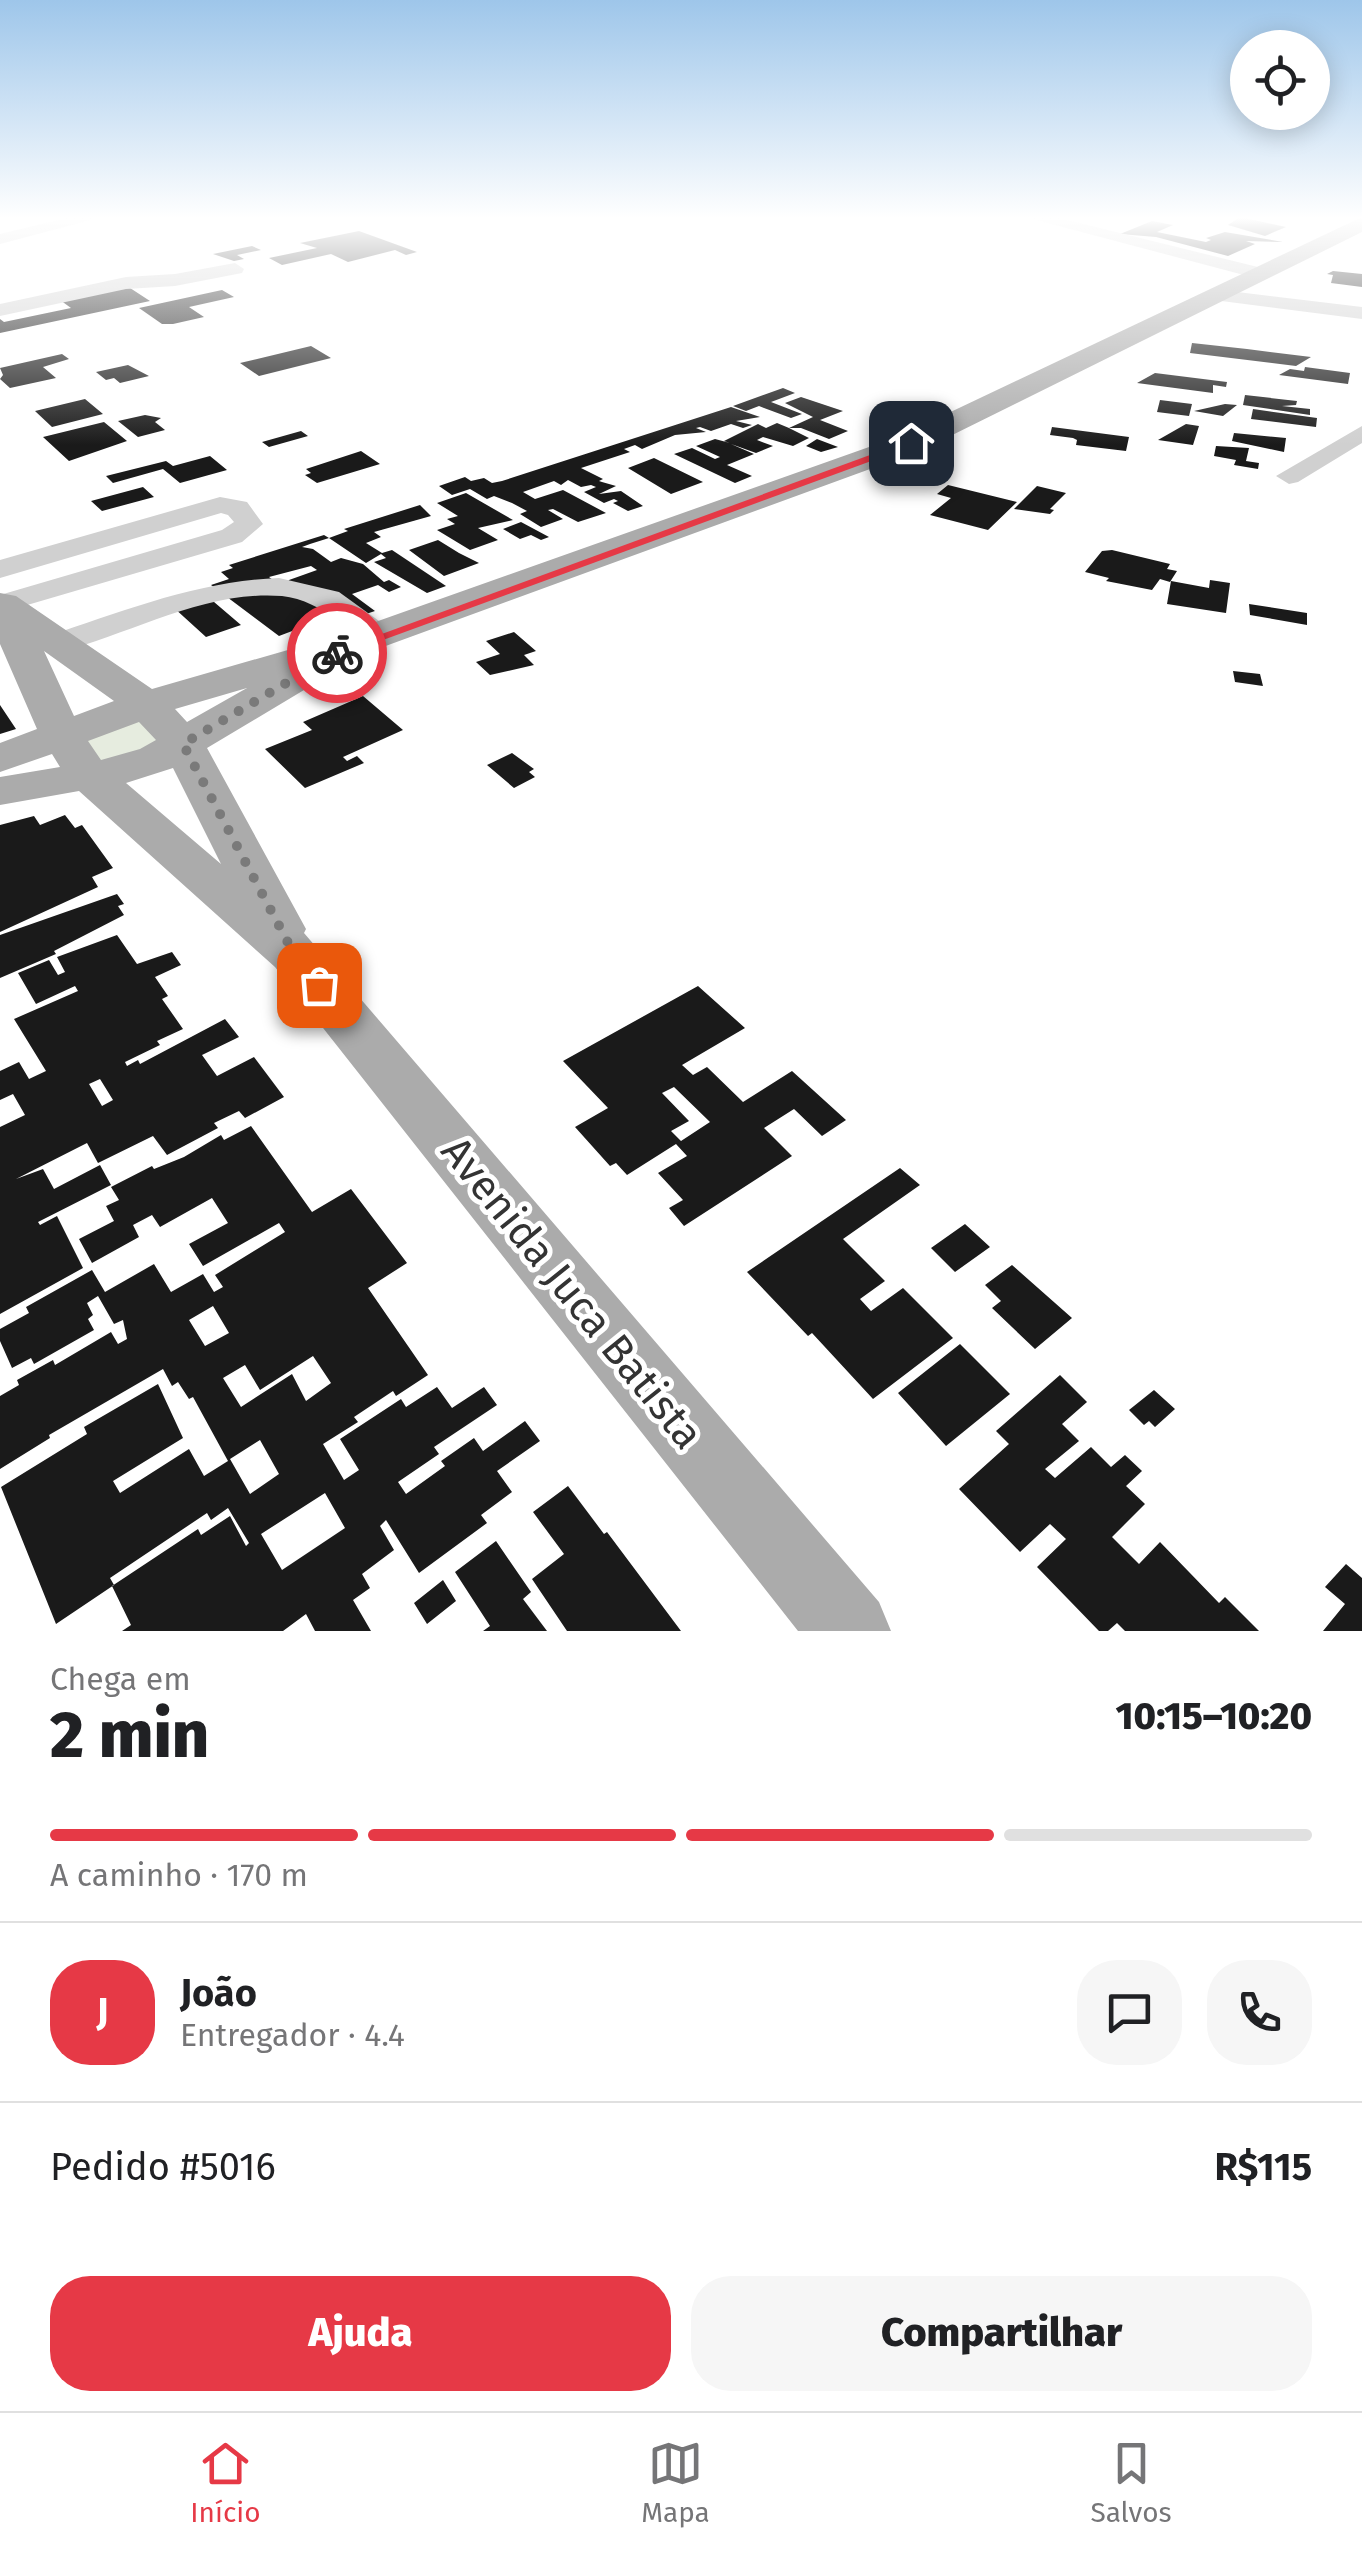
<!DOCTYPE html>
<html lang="pt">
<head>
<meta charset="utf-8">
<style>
	:root { --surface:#fff; --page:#f6f6f6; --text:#202124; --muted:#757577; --line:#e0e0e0; --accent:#e63946 }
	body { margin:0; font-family:"Fira Sans",sans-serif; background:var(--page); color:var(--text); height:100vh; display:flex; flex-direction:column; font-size:38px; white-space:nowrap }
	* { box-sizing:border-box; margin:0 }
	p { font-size:32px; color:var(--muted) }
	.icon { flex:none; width:55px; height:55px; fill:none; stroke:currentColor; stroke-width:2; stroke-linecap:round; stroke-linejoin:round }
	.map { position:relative; height:1631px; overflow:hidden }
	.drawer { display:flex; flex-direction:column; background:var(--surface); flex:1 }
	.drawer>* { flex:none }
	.buttons { position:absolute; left:1230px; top:30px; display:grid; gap:20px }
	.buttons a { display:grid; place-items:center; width:100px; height:100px; border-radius:50%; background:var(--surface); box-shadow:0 5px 25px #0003; font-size:50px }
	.pin { position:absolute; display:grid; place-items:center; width:85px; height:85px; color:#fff; margin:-42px; border-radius:20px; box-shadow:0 5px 15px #0006 }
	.courier { position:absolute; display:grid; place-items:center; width:100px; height:100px; margin:-50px; border:8px solid #e63946; border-radius:50%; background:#fff; color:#222; box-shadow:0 2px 12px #0007 }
	.headline em { font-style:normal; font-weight:800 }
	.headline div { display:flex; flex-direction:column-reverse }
	.headline { display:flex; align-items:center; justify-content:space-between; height:170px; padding:0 50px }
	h1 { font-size:65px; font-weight:800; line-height:75px }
	.bar { display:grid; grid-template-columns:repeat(4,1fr); gap:15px 10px; align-content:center; height:120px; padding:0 50px }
	.bar i { height:12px; border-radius:8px; background:var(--line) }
	.bar .current { background:var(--accent) }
	.bar p { grid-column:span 4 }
	.line { display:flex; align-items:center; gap:25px; padding:0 50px; border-top:2px solid var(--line) }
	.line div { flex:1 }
	.round { display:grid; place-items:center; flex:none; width:105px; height:105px; border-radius:40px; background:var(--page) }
	.action { display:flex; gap:20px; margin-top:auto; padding:20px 50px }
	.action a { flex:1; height:115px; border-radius:40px; background:var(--accent); color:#fff; font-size:40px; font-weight:800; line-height:115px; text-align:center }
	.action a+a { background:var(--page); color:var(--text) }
	.tab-bar { display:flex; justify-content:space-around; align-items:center; height:140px; border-top:2px solid var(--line); background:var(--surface); font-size:28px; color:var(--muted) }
	.tab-bar a { display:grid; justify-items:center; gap:5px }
	.tab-bar .current { color:var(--accent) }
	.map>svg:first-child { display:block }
	.green { fill:#e6ecdf }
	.building { fill:#1a1a1a; fill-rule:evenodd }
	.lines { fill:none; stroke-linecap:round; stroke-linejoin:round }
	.minor { fill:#d0d0d0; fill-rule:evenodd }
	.major { fill:#ababab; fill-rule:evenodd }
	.route { fill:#e63946 }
	.done { stroke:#7a7a7a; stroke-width:10; stroke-dasharray:0 18 }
	.labels { text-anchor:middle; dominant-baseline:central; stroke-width:10; stroke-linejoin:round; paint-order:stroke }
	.near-street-label { font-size:42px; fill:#333; stroke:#fff }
</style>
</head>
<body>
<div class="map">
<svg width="1362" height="1631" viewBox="0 0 1362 1631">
	<rect width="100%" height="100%" fill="#fff"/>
	<path class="green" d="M 144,720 L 160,736 L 149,750 L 101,762 L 82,742 L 87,735 Z"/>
	<path class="building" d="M 1240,217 L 1286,227 L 1265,236 L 1228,225 Z
		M 1152,221 L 1173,225 L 1157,232 L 1206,242 L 1211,240 L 1206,238 L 1225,232 L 1283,242 L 1246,241 L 1255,244 L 1228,256 L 1156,237 L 1120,234 Z
		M 359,231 L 417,252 L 406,255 L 395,250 L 348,262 L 331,254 L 282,265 L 269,258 L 317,248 L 300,243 Z
		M 252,246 L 261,250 L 237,255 L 244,259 L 234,261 L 213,254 Z
		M 1333,271 L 1362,274 L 1362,287 L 1331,283 L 1333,275 L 1327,274 Z
		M 127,286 L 150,301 L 0,333 L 0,319 L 4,322 L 71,308 L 60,300 Z
		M 222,290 L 234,297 L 189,307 L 204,317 L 173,324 L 162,324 L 139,308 Z
		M 1192,343 L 1247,349 L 1311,357 L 1296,366 L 1190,353 Z
		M 311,346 L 331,358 L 259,376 L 240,363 Z
		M 62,354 L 69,359 L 43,367 L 56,378 L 10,388 L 0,379 L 3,375 L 0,368 Z
		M 128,365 L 149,376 L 120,383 L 114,378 L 106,380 L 96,372 Z
		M 1305,367 L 1350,373 L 1348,384 L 1279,375 L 1290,369 L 1304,371 Z
		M 1155,373 L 1227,382 L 1226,387 L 1213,385 L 1213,393 L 1137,383 Z
		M 783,388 L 795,393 L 771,402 L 802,414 L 791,418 L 759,406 L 746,411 L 733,406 Z
		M 1245,395 L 1297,401 L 1296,405 L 1282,406 L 1310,409 L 1310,415 L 1243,405 Z
		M 801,397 L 843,411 L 820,420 L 848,431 L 829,439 L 801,428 L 789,428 L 809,438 L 793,446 L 763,437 L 757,440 L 773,446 L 756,453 L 731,444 L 754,454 L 727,465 L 752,476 L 735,483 L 674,454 L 692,448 L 715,459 L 720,457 L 696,446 L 715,439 L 730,443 L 724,441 L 758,424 L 766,428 L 777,423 L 789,428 L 813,417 L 785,403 Z
		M 85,399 L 103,414 L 52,427 L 35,411 Z
		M 1160,400 L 1192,404 L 1189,416 L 1157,412 Z
		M 1225,404 L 1237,405 L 1223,416 L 1194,411 Z
		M 731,407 L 760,417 L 736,421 L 752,425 L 743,428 L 731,424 L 711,431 L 700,427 L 696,428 L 706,432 L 675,435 L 642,449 L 635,445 L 624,449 L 630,452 L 581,468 L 603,479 L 599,481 L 602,482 L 616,486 L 599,494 L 621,491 L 643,506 L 628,511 L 613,503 L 618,501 L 614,499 L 604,503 L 584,492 L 596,487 L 591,485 L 581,487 L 568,480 L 561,485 L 554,481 L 523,492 L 535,499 L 563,490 L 606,513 L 578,522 L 553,509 L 548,510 L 563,519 L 541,527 L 520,514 L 527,511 L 512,503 L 494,496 L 487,499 L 470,489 L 452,495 L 439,486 L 465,477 L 471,481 L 484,478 L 492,483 L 502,481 Z
		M 1253,409 L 1317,418 L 1316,427 L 1251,419 Z
		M 145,415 L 161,418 L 155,422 L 165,430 L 138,437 L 118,421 Z
		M 104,422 L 127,441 L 69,461 L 43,437 Z
		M 1186,424 L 1199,426 L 1193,445 L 1158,440 Z
		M 1052,427 L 1129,437 L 1126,451 L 1076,445 L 1077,440 L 1073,438 L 1050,435 Z
		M 301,431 L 308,436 L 269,447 L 262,442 Z
		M 1234,433 L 1286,438 L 1284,452 L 1232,441 Z
		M 817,439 L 838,447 L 821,452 L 806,446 Z
		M 1216,446 L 1249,448 L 1246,461 L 1259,463 L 1258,469 L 1234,465 L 1236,460 L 1214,456 Z
		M 361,451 L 380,464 L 317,483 L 305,475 L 311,473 L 306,469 Z
		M 210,456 L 227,470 L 180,483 L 163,469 L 113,483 L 106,476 L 166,461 L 173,466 Z
		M 654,458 L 703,482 L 671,494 L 628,468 Z
		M 948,485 L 1017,502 L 988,530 L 930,515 L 951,498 L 937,494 Z
		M 1037,486 L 1066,493 L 1050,509 L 1054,510 L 1050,514 L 1014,509 Z
		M 143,487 L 154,497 L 102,511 L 91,501 Z
		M 466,493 L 513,520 L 478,528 L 498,540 L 470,550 L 437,530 L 455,524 L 447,519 L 458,516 L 437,503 Z
		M 420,505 L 431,516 L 374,532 L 381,537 L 366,543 L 382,553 L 392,550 L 446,586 L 427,593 L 374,562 L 386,558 L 381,554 L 366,563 L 329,538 L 310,544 L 302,547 L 313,549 L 331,562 L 341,558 L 363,564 L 384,582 L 389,580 L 401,587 L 389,592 L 378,585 L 352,594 L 375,611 L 333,625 L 324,619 L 279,636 L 211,585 L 229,579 L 221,572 L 233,568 L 229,565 L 324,535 L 329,538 L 348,531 L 344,529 ZM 311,566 L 317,570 L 289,580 L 284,588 L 269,577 Z
		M 521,522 L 549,537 L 541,540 L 531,535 L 520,539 L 503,529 Z
		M 438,540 L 459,553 L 479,563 L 444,576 L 409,550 Z
		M 1112,550 L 1170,564 L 1167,569 L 1177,571 L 1170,582 L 1160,579 L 1152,590 L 1106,581 L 1109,578 L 1085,572 L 1102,551 Z
		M 1210,580 L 1230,583 L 1226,613 L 1167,604 L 1171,581 L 1209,588 Z
		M 207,596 L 241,625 L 206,637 L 173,607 Z
		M 1249,604 L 1307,613 L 1307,625 L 1250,615 Z
		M 514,632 L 536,651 L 524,655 L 534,665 L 490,675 L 476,662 L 500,654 L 486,641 Z
		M 1233,671 L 1260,674 L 1263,686 L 1235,682 Z
		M 363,696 L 403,730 L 343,757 L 347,761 L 357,756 L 364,763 L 305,788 L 265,749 L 312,730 L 303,722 Z
		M 0,705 L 16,729 L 0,734 Z
		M 512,753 L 534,769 L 529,772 L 535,777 L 514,788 L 487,765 Z
		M 65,815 L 75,828 L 82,825 L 113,868 L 92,877 L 98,887 L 0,932 L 0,825 L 34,816 L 40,825 Z
		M 117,894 L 124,904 L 118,906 L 124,915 L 54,951 L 56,954 L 0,978 L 0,935 Z
		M 117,935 L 137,964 L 172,952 L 181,965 L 155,977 L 168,996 L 162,999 L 183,1029 L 157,1041 L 160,1045 L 125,1062 L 127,1066 L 138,1060 L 140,1064 L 225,1019 L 239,1037 L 202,1055 L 217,1076 L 254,1057 L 284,1097 L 245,1118 L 239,1111 L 214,1123 L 218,1128 L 167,1155 L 153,1136 L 98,1163 L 87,1143 L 16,1179 L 43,1169 L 54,1189 L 100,1165 L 111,1185 L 38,1222 L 40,1225 L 57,1216 L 83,1268 L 0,1314 L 0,1127 L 25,1115 L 13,1094 L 0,1100 L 0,1071 L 19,1062 L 29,1079 L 46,1071 L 14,1019 L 78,991 L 75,986 L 36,1004 L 18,973 L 49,960 L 58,975 L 65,972 L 57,957 ZM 100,1079 L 113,1100 L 102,1106 L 89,1084 Z
		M 698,986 L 745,1028 L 682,1065 L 693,1075 L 707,1067 L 743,1102 L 792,1071 L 846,1120 L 822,1136 L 794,1109 L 764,1128 L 792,1156 L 684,1226 L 669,1208 L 683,1200 L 658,1173 L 687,1156 L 676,1144 L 627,1175 L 616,1163 L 610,1166 L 575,1127 L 608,1108 L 563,1061 ZM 674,1087 L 710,1122 L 681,1141 L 671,1131 L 689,1121 L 662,1093 Z
		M 251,1126 L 312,1212 L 351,1189 L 407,1263 L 368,1288 L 428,1375 L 396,1396 L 393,1391 L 354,1417 L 358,1422 L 323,1444 L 344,1480 L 359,1470 L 340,1439 L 401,1399 L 406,1407 L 437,1387 L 452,1408 L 484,1387 L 497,1405 L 434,1447 L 439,1454 L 398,1482 L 406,1494 L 445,1466 L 441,1461 L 474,1438 L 483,1451 L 525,1421 L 540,1441 L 497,1471 L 512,1492 L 481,1515 L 487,1523 L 419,1573 L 386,1520 L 380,1526 L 394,1550 L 362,1574 L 370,1588 L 353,1600 L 371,1631 L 315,1631 L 306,1614 L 283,1631 L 122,1631 L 131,1625 L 112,1586 L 198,1529 L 201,1535 L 230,1516 L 246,1546 L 249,1543 L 228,1508 L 211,1520 L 207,1513 L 110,1578 L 114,1585 L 56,1624 L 1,1487 L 87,1434 L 84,1427 L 158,1384 L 183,1438 L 113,1481 L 120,1493 L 189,1449 L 204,1476 L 228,1461 L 193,1397 L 189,1399 L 178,1382 L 172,1386 L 163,1369 L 49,1435 L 50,1438 L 0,1469 L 0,1396 L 19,1385 L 17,1380 L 53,1360 L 55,1365 L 111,1332 L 118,1344 L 127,1339 L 123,1320 L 114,1324 L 98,1296 L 87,1303 L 93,1315 L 88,1319 L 94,1330 L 34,1364 L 31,1358 L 12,1368 L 0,1341 L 0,1329 L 29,1313 L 26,1307 L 92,1270 L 105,1292 L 154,1264 L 171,1292 L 203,1274 L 214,1292 L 223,1287 L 215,1275 L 285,1232 L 279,1223 L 203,1266 L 189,1244 L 228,1223 L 212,1198 L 160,1227 L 152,1215 L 133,1225 L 139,1237 L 92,1263 L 79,1239 L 114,1221 L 106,1206 L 119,1200 L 111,1187 L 152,1166 L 154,1169 L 184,1157 L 221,1135 L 224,1140 ZM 213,1306 L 229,1333 L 205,1346 L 189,1320 ZM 313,1356 L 331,1383 L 306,1401 L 292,1374 L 241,1407 L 223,1378 L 245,1365 L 260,1390 ZM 260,1440 L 279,1474 L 250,1494 L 230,1459 ZM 325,1493 L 345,1528 L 282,1570 L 261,1534 Z
		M 900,1168 L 920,1185 L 843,1239 L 885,1281 L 860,1299 L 871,1311 L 903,1288 L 953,1338 L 873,1399 L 812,1333 L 808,1336 L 747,1272 Z
		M 965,1224 L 990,1247 L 955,1272 L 931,1248 Z
		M 1012,1265 L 1072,1318 L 1035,1349 L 992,1308 L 1001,1301 L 985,1285 Z
		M 960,1344 L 1010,1394 L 946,1446 L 898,1393 Z
		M 1060,1375 L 1087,1402 L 1062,1424 L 1079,1441 L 1045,1469 L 1055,1478 L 1091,1447 L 1111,1467 L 1125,1455 L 1142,1471 L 1126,1486 L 1145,1504 L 1112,1537 L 1139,1564 L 1160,1542 L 1219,1603 L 1225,1597 L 1259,1631 L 1125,1631 L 1117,1623 L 1108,1631 L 1099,1631 L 1037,1567 L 1066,1539 L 1050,1524 L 1020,1552 L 959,1489 L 1009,1444 L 996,1431 Z
		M 1154,1390 L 1175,1409 L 1155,1427 L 1149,1421 L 1144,1425 L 1129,1410 Z
		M 568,1486 L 604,1534 L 607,1532 L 681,1631 L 567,1631 L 532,1579 L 564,1554 L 533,1512 Z
		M 496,1541 L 531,1592 L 523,1599 L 547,1631 L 483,1631 L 490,1626 L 455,1572 Z
		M 1346,1564 L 1362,1578 L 1362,1631 L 1323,1631 L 1345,1604 L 1325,1587 Z
		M 443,1580 L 456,1601 L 427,1624 L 414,1603 Z"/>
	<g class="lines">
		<path class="minor" d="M 71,217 L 102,217 L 0,244 L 0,234 Z
			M 1025,217 L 1055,217 L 1266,269 L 1269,273 L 1259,279 Z
			M 235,263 L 244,269 L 242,273 L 175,286 L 126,289 L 0,316 L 0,304 L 126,277 L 175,274 Z
			M 1213,289 L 1362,307 L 1362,319 L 1206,299 L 1203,295 Z
			M 1362,426 L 1362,443 L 1298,482 L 1289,484 L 1276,476 Z
			M 220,497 L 247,502 L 263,524 L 242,542 L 0,613 L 0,595 L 222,530 L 234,522 L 228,515 L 221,513 L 0,578 L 0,560 Z
			M 279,578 L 339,592 L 397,634 L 392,641 C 364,648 326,600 282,596 C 204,590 132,634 59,652 L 48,650 L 43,643 L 48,636 C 124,611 198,581 279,578 Z"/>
		<path class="major" d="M 1362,217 L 1362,232 L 922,450 L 361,655 L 302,672 L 310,681 L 304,690 L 207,748 L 306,929 L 304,933 L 879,1602 L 891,1631 L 798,1631 L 275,967 L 79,791 L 0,805 L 0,777 L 60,767 L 52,754 L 0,772 L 0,743 L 37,729 L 0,644 L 0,593 L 16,596 L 152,689 L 333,637 L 900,436 ZM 44,651 L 114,701 L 74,716 ZM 247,688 L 187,722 L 175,709 ZM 139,722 L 156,740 L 140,749 L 101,760 L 88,741 ZM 173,768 L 221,864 L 126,783 Z"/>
	</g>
	<linearGradient id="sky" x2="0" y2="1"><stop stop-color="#9ec6ea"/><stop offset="0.49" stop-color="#fff"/><stop offset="1" stop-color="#fff" stop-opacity="0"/></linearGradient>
	<rect width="1362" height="445" fill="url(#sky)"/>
	<path class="route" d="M 911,440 L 915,445 L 342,655 L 330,653 Z"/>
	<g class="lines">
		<path class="done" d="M 319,985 L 294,954 L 183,744 L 337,653"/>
	</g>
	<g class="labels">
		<g class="near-street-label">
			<text transform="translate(572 1293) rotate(51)">Avenida Juca Batista</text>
		</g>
	</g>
</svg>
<div class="buttons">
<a><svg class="icon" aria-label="locate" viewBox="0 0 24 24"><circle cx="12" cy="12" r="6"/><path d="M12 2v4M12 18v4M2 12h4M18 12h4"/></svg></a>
</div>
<div class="pin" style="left:319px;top:985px;background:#ea580c"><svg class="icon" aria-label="bag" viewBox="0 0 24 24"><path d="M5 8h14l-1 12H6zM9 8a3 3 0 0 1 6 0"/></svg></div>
<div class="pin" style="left:911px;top:443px;background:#1f2937"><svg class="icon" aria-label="home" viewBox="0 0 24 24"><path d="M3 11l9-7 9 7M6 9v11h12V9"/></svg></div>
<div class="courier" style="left:337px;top:653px"><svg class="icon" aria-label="bike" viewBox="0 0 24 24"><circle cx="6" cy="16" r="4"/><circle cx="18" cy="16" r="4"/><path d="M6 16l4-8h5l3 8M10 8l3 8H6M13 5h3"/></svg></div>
</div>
<section class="drawer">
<div class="headline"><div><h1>2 min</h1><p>Chega em</p></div><em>10:15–10:20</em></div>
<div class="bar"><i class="current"></i><i class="current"></i><i class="current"></i><i></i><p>A caminho · 170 m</p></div>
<div class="line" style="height:180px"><b class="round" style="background:var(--accent);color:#fff">J</b><div><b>João</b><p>Entregador · 4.4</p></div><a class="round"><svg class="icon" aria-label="chat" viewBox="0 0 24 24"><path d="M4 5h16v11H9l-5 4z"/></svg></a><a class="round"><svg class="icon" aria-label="phone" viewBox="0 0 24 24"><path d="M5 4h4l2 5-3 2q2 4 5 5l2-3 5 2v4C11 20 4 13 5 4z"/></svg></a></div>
<div class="line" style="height:130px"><div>Pedido #5016</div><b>R$115</b></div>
<div class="action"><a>Ajuda</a><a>Compartilhar</a></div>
</section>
<nav class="tab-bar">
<a class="current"><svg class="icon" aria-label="home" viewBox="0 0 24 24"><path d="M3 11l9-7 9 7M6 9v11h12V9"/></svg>Início</a>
<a><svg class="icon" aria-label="map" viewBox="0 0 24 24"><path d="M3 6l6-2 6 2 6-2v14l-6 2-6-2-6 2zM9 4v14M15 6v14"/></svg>Mapa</a>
<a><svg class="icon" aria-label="saved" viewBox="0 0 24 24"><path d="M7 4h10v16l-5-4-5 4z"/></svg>Salvos</a>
</nav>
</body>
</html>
